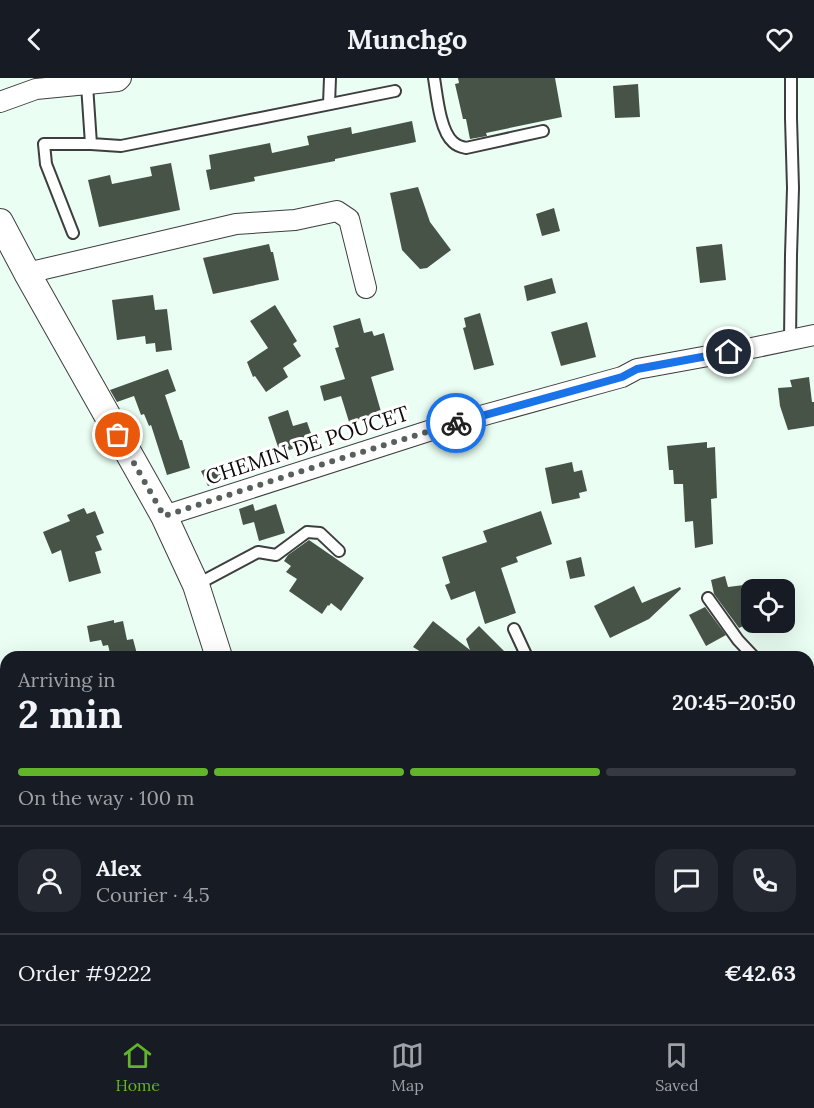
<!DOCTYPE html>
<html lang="en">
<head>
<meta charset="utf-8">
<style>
	:root { --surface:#171b24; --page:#242831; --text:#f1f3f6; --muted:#9ea1a6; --line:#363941; --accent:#62b42a }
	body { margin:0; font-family:Lora,serif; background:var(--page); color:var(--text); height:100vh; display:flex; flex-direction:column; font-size:22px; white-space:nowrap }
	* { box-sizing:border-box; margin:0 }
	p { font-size:20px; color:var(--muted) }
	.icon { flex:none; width:33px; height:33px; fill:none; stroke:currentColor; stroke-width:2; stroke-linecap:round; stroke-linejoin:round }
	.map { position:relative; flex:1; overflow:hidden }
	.panel { position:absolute; left:0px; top:573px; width:814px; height:374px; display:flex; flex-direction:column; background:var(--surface); border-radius:18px 18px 0 0; box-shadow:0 6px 24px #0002 }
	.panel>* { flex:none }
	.buttons { position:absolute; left:741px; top:501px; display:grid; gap:12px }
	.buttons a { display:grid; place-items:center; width:54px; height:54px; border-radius:12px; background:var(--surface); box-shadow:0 6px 24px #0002; font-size:30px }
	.pin { position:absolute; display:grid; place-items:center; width:51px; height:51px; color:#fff; margin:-26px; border:3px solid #fff; border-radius:50%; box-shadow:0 2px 6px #0007 }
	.courier { position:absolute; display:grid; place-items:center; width:60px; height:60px; margin:-30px; border:4px solid #1a73e8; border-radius:50%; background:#fff; color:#222; box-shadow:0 2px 8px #0007 }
	.headline em { font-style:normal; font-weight:700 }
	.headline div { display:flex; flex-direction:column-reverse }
	.headline { display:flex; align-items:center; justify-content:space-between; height:102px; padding:0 18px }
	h1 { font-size:39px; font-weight:700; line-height:45px }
	.bar { display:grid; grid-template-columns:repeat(4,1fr); gap:9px 6px; align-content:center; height:72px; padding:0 18px }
	.bar i { height:8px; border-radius:4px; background:var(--line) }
	.bar .on { background:var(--accent) }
	.bar p { grid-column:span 4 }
	.line { display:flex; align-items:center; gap:15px; padding:0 18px; border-top:2px solid var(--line) }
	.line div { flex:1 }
	.round { display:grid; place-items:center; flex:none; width:63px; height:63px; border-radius:18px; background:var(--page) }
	header { display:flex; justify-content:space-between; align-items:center; height:78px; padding:0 18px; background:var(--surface); font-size:27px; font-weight:700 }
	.tab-bar { display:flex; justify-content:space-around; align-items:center; height:84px; border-top:2px solid var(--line); background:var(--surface); font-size:16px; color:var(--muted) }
	.tab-bar a { display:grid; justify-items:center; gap:3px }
	.tab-bar .on { color:var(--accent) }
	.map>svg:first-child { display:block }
	.building { fill:#485348 }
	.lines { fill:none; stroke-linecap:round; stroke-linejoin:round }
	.service-casing { stroke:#3e3e3e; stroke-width:14 }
	.minor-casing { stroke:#3e3e3e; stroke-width:22 }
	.tertiary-casing { stroke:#3e3e3e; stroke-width:28 }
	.service { stroke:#fff; stroke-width:10 }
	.minor { stroke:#fff; stroke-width:20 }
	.tertiary { stroke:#fff; stroke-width:26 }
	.done { stroke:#59605c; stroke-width:6; stroke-dasharray:0 10.8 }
	.route { stroke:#1a73e8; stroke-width:8 }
	.labels { text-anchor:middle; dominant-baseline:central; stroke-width:6; stroke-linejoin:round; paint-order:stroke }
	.street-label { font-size:21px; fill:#0b0b0b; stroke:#fff }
</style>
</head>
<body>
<header><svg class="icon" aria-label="back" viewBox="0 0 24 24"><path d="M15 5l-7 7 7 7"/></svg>Munchgo<svg class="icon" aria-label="heart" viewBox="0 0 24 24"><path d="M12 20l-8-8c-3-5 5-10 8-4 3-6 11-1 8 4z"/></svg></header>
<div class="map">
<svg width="814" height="946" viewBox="0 0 814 946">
	<rect width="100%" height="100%" fill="#eafef3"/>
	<path class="building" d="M 458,0 L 555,0 L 562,39 L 486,55 L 487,58 L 470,61 L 466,41 L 463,41 L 455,6 L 459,5 Z
		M 638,6 L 640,39 L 615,40 L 613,8 Z
		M 412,43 L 416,64 L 335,81 L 335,83 L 254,99 L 255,103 L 210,112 L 206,92 L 211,91 L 209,77 L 270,65 L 272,75 L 309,67 L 307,58 L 351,49 L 352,56 Z
		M 171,85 L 180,132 L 99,149 L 88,102 L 110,97 L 112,106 L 152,98 L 150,89 Z
		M 418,109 L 430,144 L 451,172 L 427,190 L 420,191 L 402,172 L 390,115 Z
		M 554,130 L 560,153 L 542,158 L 536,136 Z
		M 269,166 L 271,174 L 273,174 L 279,202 L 213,216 L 203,180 Z
		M 722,166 L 726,202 L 700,205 L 696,169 Z
		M 552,200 L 556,215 L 527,223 L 524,208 Z
		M 153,217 L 155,232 L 167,231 L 172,272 L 156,274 L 155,265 L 146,266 L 145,258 L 117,262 L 112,222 Z
		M 275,227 L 297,263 L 293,266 L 301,278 L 283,290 L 288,299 L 266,314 L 255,298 L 253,299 L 247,284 L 268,270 L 250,243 Z
		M 480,235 L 494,287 L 474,292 L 463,250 L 466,249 L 464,240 Z
		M 360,240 L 364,255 L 372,253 L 374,258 L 384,255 L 394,292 L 371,299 L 382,337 L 350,347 L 341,318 L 324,323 L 320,308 L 345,301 L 335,270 L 339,269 L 333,248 Z
		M 587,244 L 596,279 L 561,288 L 551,254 Z
		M 168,291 L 176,313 L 165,317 L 180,362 L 182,362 L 190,390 L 167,397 L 151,347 L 149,348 L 144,336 L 141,337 L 134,318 L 117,324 L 110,312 Z
		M 809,299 L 812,324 L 814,324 L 814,348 L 788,352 L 780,328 L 778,310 L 792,309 L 790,302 Z
		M 288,332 L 293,348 L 307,344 L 314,364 L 280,375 L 268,339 Z
		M 707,364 L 707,370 L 715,369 L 717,420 L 711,421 L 713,466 L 695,470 L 693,443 L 685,444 L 683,406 L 674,406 L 673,392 L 669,392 L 667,368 Z
		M 572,384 L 574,394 L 582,392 L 587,413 L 579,415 L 580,420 L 552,426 L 545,390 Z
		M 221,385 L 227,400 L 208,408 L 201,393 Z
		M 253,426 L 255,433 L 276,426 L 285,455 L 259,463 L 254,444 L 243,447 L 239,431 Z
		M 84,430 L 87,436 L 95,433 L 104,455 L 96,458 L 102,472 L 95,474 L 101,495 L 69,504 L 61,472 L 52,476 L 43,454 L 70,443 L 67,437 Z
		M 541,433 L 552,466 L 516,479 L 518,484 L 501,490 L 516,535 L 485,546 L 475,513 L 451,522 L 445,507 L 450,505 L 442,479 L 487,464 L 483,453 Z
		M 309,462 L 364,500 L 341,533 L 331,525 L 329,528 L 328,527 L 322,536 L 289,513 L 297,501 L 286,494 L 291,488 L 284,483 L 288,477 Z
		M 581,479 L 585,498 L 570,501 L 566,483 Z
		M 725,498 L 728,509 L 752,506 L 752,544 L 739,550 L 714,516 L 711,502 Z
		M 634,508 L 642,525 L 680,509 L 681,511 L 649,541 L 610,560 L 594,528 Z
		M 705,529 L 726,557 L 706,568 L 689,537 Z
		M 114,542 L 114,545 L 123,543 L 127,562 L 133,561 L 137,576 L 122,579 L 111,579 L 108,567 L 103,568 L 101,562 L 90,564 L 87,548 Z
		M 433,543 L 470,572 L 466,561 L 479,548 L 510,579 L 429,579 L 413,569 Z"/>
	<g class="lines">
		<defs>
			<path id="service" d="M 434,0 C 437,18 440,53 453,64 C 457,68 461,69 466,70 L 543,53
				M 87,7 L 91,66 L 121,68 L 395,13
				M 329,26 L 330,0
				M 73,155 L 46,86 L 44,66 L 91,66
				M 790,262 L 791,177 L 793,110 L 791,40 L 791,0
				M 196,507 L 258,474 L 276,477 L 307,454 L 320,455 L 339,473
				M 708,520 L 738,562 L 754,579
				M 514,551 L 527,579
				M 808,597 L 814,595
				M 687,945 L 688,946"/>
			<path id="minor" d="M 0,24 L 36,11 L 118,3 L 121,0
				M 27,195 L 236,146 L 295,142 L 337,133 L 349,141 L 366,210
				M 164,438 L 441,349 L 622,299 L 637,291 L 752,270 L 814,257"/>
			<path id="tertiary" d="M 0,144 L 27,195 L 164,438 L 196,507 L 219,579
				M 269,940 L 270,946"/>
		</defs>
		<use href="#service" class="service-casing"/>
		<use href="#minor" class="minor-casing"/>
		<use href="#tertiary" class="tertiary-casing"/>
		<use href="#service" class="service"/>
		<use href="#minor" class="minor"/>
		<use href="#tertiary" class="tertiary"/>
	</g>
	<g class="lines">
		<path class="done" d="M 118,357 L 164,438 L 336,382 L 456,345"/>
		<path class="route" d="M 456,345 L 622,299 L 637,291 L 729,274"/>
	</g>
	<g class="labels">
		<g class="street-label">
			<text transform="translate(307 367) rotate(-18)">CHEMIN DE POUCET</text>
		</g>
	</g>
</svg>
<div class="buttons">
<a><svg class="icon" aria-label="locate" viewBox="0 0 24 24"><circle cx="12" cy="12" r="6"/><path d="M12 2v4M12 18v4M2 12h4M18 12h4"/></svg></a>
</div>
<div class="pin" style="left:118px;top:357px;background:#ea580c"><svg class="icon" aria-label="bag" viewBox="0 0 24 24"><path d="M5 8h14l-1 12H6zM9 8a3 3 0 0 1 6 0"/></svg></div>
<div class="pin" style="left:729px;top:274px;background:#1f2937"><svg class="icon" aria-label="home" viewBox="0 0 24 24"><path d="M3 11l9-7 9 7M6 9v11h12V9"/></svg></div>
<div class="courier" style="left:456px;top:345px"><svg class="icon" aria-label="bike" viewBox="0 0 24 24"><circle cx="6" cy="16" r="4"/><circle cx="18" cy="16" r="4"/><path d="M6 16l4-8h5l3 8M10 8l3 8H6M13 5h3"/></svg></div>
<section class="panel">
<div class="headline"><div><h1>2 min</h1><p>Arriving in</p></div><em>20:45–20:50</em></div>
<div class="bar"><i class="on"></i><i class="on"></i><i class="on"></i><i></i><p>On the way · 100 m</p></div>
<div class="line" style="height:108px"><a class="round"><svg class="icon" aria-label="person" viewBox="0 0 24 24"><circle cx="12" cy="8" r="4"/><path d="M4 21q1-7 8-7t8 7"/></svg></a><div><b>Alex</b><p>Courier · 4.5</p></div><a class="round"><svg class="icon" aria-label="chat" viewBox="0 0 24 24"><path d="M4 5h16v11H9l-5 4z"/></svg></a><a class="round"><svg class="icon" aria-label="phone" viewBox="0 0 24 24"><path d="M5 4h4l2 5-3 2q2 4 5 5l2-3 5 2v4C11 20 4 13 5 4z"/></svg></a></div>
<div class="line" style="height:78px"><div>Order #9222</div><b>€42.63</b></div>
</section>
</div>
<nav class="tab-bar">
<a class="on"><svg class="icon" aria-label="home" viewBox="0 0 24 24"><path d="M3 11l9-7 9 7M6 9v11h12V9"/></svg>Home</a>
<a><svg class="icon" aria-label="map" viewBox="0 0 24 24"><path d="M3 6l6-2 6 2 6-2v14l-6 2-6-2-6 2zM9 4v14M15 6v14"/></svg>Map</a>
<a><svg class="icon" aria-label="saved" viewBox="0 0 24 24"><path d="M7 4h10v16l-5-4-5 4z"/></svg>Saved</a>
</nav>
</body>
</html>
